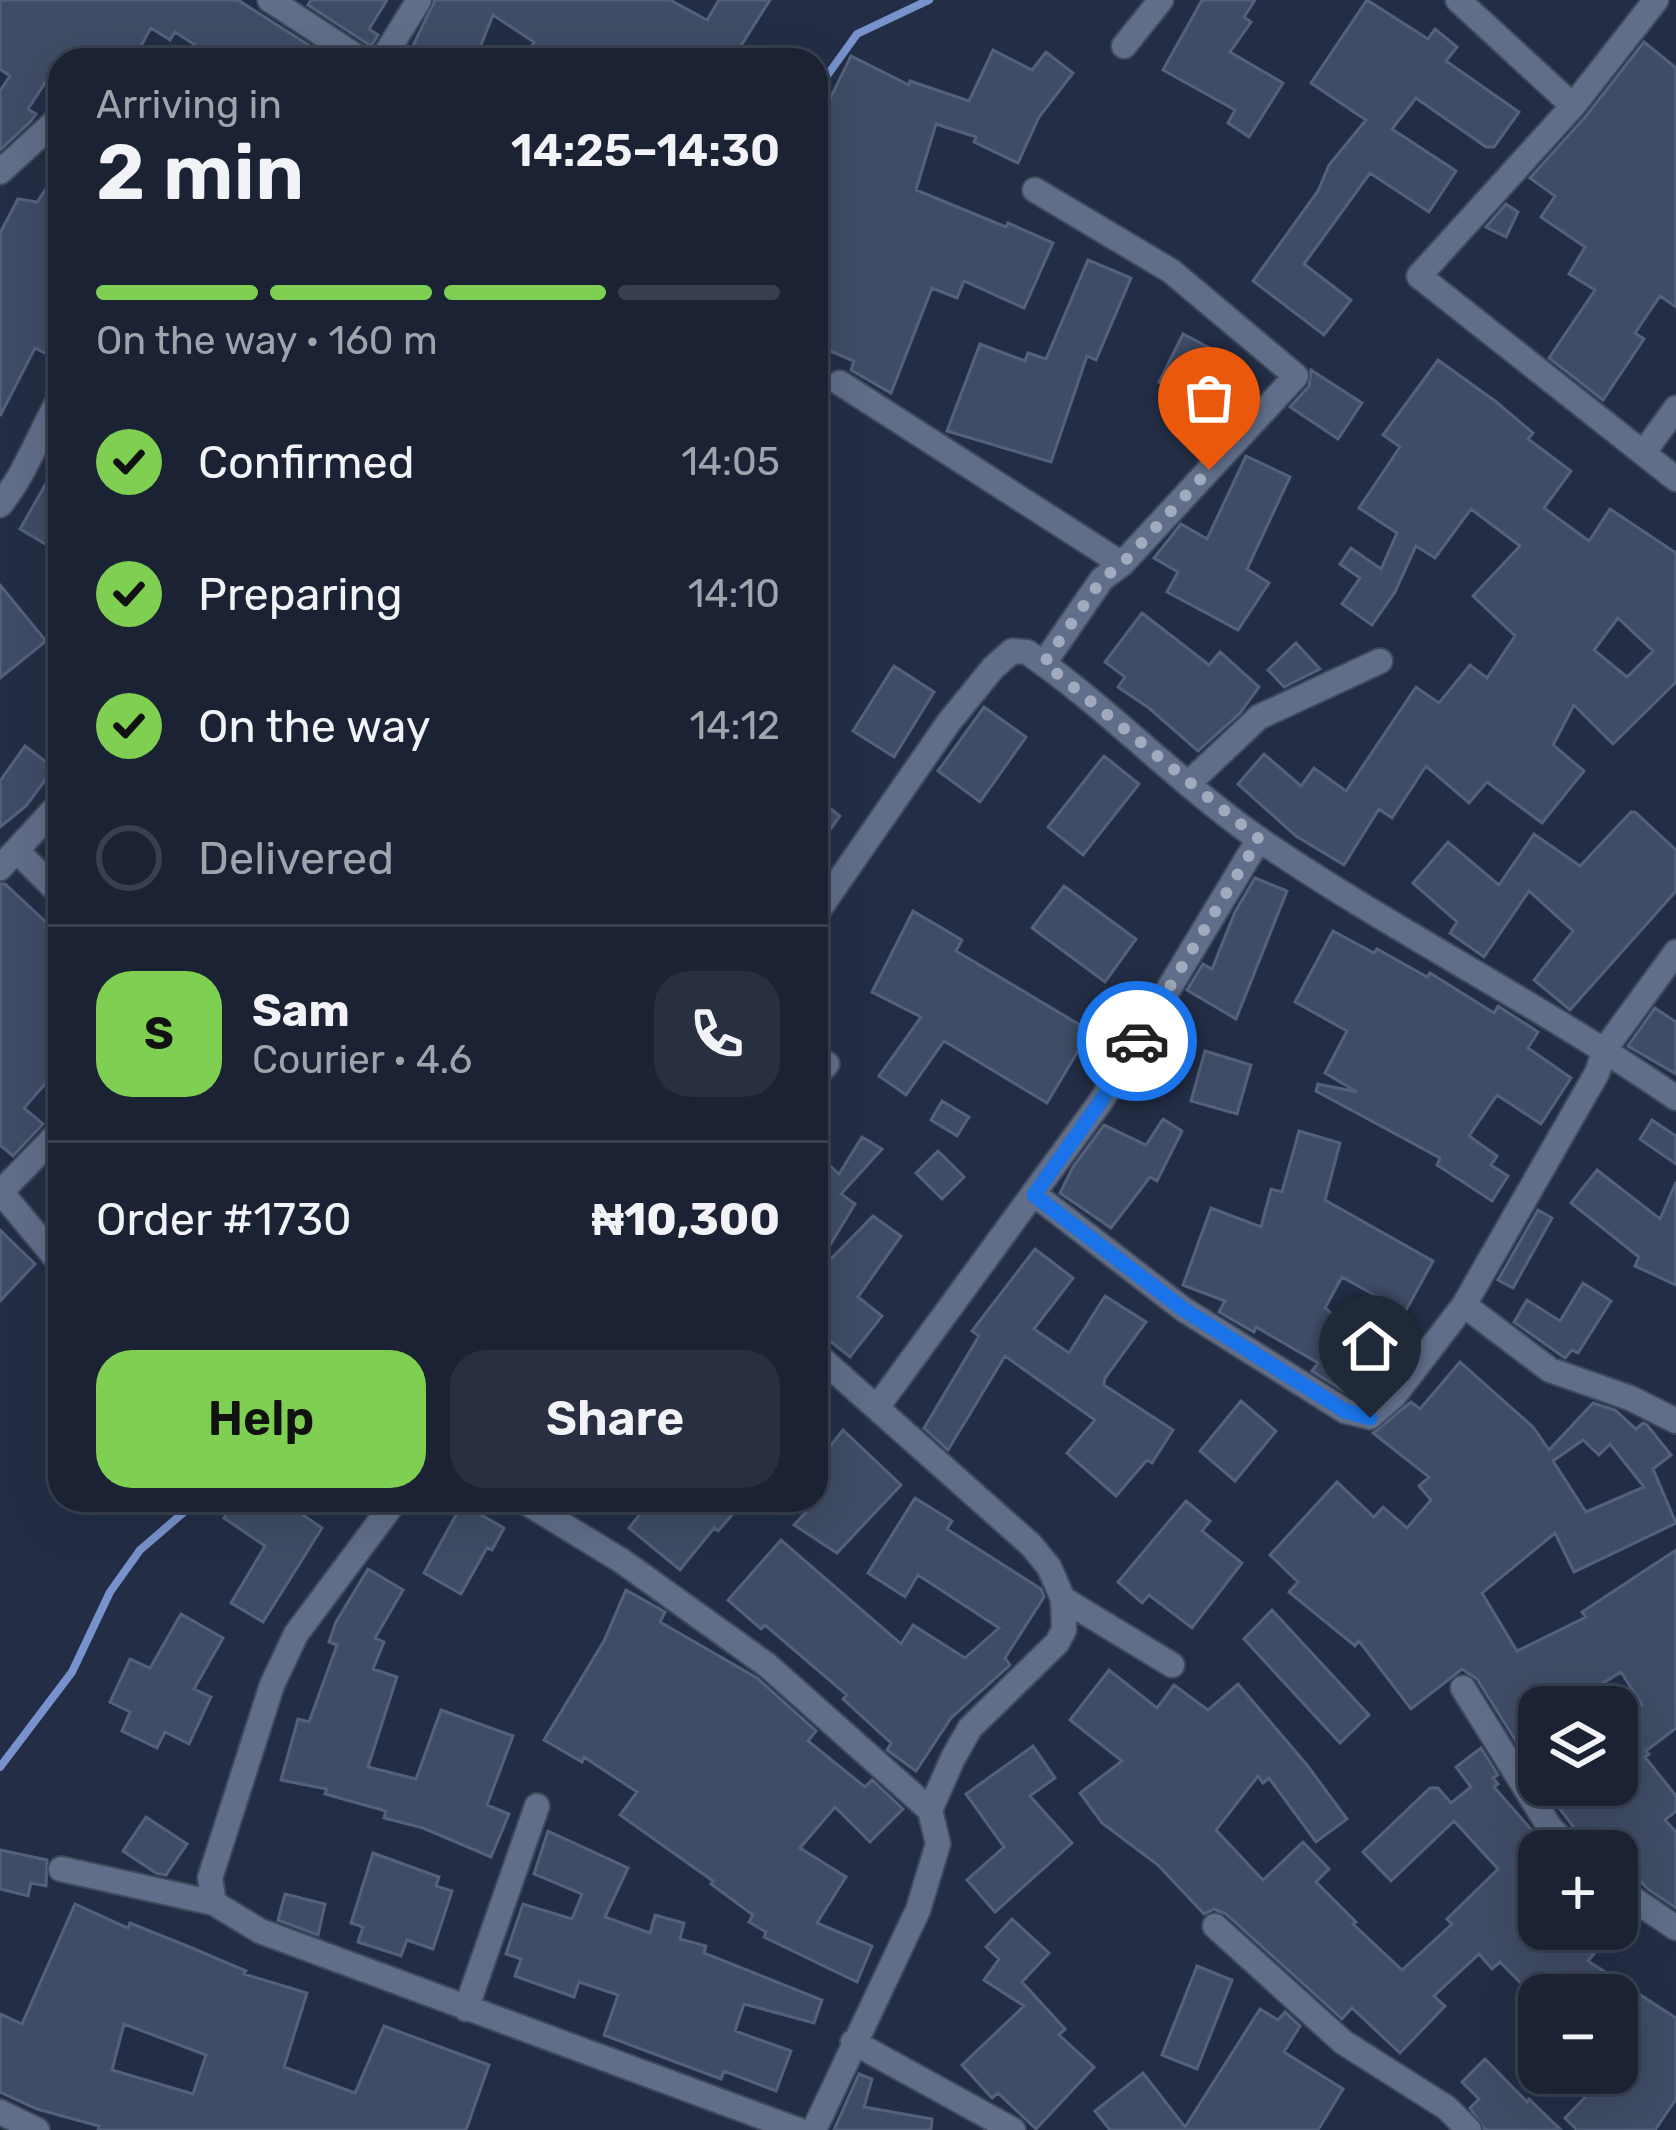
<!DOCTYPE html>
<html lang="en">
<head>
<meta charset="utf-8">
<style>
	:root { --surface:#1a2234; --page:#272f40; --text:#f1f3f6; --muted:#9fa4ac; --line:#383f4f; --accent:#7fd052 }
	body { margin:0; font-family:Rubik,sans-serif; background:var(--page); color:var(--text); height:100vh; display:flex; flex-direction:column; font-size:45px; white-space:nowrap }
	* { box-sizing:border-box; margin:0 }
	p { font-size:39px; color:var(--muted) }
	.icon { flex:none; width:66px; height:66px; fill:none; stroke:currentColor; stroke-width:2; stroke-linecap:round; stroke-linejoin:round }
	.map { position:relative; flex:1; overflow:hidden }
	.side { position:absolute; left:48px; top:48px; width:780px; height:1464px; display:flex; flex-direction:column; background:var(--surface); border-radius:36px; box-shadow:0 12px 48px #0002,0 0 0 3px var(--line) }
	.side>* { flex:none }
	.tools { position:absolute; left:1518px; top:1686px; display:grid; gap:24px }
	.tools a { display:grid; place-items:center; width:120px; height:120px; border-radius:24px; background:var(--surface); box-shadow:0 12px 48px #0002,0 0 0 3px var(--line); font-size:60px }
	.pin { position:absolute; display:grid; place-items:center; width:102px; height:102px; color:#fff; margin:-123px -51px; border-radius:50% 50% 50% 0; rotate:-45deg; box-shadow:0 0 12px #0007 }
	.pin .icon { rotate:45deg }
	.courier { position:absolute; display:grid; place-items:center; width:120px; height:120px; margin:-60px; border:9px solid #1a73e8; border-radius:50%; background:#fff; color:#222; box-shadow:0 3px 15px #0007 }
	.overview em { font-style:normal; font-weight:600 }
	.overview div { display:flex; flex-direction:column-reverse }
	.overview { display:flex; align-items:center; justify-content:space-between; height:204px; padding:0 48px }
	h1 { font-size:78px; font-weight:600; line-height:90px }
	.bar { display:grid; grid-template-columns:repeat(4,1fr); gap:18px 12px; align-content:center; height:144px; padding:0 48px }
	.bar i { height:15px; border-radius:9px; background:var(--line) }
	.bar .on { background:var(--accent) }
	.bar p { grid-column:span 4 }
	.line { display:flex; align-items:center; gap:30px; padding:0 48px; border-top:3px solid var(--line) }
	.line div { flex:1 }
	.round { display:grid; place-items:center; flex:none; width:126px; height:126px; border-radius:36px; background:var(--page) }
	ol { padding:0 48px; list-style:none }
	li { display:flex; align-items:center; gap:36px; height:132px }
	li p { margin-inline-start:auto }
	li .icon { padding:12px; border-radius:50%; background:var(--accent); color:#111; stroke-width:4 }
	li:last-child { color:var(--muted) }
	li i { width:66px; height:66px; border:6px solid var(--line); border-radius:50% }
	.primary-button { display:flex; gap:24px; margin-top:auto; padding:24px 48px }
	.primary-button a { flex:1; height:138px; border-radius:36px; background:var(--accent); color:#111; font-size:48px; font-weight:600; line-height:138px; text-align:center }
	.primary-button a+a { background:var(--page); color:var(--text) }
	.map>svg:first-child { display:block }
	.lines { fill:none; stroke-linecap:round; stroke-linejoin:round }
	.stream { stroke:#7792cc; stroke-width:8 }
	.building { fill:#3f4c65; stroke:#54617c; stroke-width:3; fill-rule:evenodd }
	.street-casing { stroke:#404a5d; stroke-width:28 }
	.street { stroke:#616e89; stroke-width:24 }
	.done { stroke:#a2abbd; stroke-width:12; stroke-dasharray:0 21.6 }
	.route { stroke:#1a73e8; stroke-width:15 }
</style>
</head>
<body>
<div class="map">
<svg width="1676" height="2130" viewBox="0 0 1676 2130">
	<rect width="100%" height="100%" fill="#232e46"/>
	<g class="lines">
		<path class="stream" d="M 816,91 L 857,34 L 929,0
			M 0,1767 L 72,1672 L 110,1592 L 140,1550 L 198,1500"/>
	</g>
	<path class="building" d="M 0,0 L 238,0 L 332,60 L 246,60 L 229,48 L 218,60 L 175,32 L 170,40 L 151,28 L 133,60 L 60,60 L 28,109 L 36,114 L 31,121 L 0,150 L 0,91 L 10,76 L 0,69 Z
		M 311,0 L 387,0 L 369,29 L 378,35 L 371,46 L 308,5 Z
		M 435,0 L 670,0 L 707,20 L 719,0 L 770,0 L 740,47 L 761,60 L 550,60 L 530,49 L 534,42 L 493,15 L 475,60 L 401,60 L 405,54 L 408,56 Z
		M 1202,0 L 1255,0 L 1244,17 L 1251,22 L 1230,52 L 1283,83 L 1249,137 L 1228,123 L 1235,110 L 1163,70 Z
		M 1367,0 L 1428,39 L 1435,29 L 1457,47 L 1446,61 L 1519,112 L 1494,147 L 1486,147 L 1416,98 L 1392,129 L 1456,171 L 1429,212 L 1370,173 L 1304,264 L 1351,300 L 1324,335 L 1253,281 L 1318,191 L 1329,165 L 1366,120 L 1311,83 Z
		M 1644,42 L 1676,68 L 1676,307 L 1660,296 L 1635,333 L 1644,339 L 1603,400 L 1549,358 L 1595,290 L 1569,274 L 1585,247 L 1541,217 L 1555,196 L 1530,178 L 1586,116 Z
		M 993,50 L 1032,70 L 1046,52 L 1073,73 L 1039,117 L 1018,163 L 974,142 L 976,137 L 936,124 L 916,190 L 1006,227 L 1008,223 L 1053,243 L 1024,308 L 964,281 L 957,298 L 932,288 L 891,393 L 851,370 L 854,361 L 816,345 L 816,213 L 824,195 L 816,192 L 816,93 L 829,101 L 851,56 L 909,85 L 910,81 L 969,101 Z
		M 60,168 L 60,320 L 45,353 L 35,348 L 0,416 L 0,233 L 18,199 L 37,202 Z
		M 1506,204 L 1518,212 L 1506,237 L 1486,227 Z
		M 1088,260 L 1131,278 L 1096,360 L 1087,356 L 1051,462 L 947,431 L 980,344 L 1025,361 L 1028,353 L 1046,359 Z
		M 1183,334 L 1229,358 L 1205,405 L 1159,382 Z
		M 1438,360 L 1495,401 L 1533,433 L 1528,439 L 1571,471 L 1544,508 L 1589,541 L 1610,509 L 1676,553 L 1676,682 L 1613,744 L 1574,705 L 1553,745 L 1584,771 L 1542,823 L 1487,782 L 1469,803 L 1426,766 L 1392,818 L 1379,809 L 1344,865 L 1296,836 L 1238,784 L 1264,754 L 1301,786 L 1314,768 L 1346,791 L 1416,687 L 1439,703 L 1470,665 L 1487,678 L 1515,636 L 1473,596 L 1520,546 L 1471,509 L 1435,558 L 1416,546 L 1395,592 L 1372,625 L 1342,604 L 1360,578 L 1340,564 L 1351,548 L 1381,569 L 1397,533 L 1359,508 L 1400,447 L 1383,435 ZM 1618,618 L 1653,651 L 1627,677 L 1594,650 Z
		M 1311,370 L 1362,403 L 1338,439 L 1290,407 L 1309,386 Z
		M 1246,456 L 1290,477 L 1247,569 L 1269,583 L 1238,630 L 1167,592 L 1178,572 L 1154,558 L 1181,524 L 1207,539 Z
		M 60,459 L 60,535 L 52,548 L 20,529 Z
		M 0,585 L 46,641 L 0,678 Z
		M 1142,613 L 1209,665 L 1220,652 L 1259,687 L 1240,713 L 1198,751 L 1149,708 L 1118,687 L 1125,677 L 1105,662 Z
		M 1296,643 L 1320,669 L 1284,687 L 1268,670 Z
		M 894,666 L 934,692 L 894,757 L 853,731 Z
		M 984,707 L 1026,737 L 980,802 L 938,771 Z
		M 25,746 L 54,768 L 26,806 L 0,827 L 0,781 Z
		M 1104,756 L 1139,784 L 1083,855 L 1048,827 Z
		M 816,798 L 840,816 L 816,849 Z
		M 1631,812 L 1635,812 L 1676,850 L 1676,891 L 1570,1010 L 1534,980 L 1573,931 L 1529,891 L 1484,957 L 1450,933 L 1457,922 L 1413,883 L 1448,842 L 1499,885 L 1534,834 L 1580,866 Z
		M 1255,878 L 1287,891 L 1236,1019 L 1187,990 L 1203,964 L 1212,969 L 1235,912 Z
		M 0,884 L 5,884 L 48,924 L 60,911 L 60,1067 L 24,1108 L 43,1124 L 13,1156 L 0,1145 Z
		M 1064,886 L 1136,939 L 1105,982 L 1032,928 Z
		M 913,911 L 962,940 L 956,951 L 1090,1031 L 1047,1103 L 944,1041 L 906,1095 L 879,1076 L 921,1017 L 872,992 Z
		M 1333,931 L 1374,953 L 1377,949 L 1427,977 L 1430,973 L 1494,1013 L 1498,1006 L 1538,1032 L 1528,1048 L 1571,1078 L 1541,1124 L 1497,1095 L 1469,1136 L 1497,1156 L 1491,1165 L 1508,1176 L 1492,1201 L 1437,1165 L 1440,1158 L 1316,1091 L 1318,1084 L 1357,1092 L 1325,1073 L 1347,1031 L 1295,1002 Z
		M 1655,1008 L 1676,1022 L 1676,1074 L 1628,1046 Z
		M 1205,1051 L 1251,1065 L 1237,1114 L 1191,1101 Z
		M 942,1101 L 969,1117 L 957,1136 L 931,1120 Z
		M 1163,1119 L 1182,1131 L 1157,1181 L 1150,1177 L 1111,1228 L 1060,1193 L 1073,1167 L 1104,1125 L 1146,1145 Z
		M 1652,1120 L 1676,1136 L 1676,1164 L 1640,1139 Z
		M 1299,1131 L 1340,1143 L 1325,1200 L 1433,1261 L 1405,1312 L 1342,1277 L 1325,1308 L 1384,1357 L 1372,1371 L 1385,1381 L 1366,1399 L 1352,1396 L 1312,1371 L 1318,1363 L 1256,1327 L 1254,1332 L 1219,1312 L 1225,1301 L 1183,1285 L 1211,1208 L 1261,1227 L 1271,1189 L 1282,1192 Z
		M 862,1137 L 882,1149 L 841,1194 L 855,1204 L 821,1260 L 826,1264 L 873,1216 L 901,1236 L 858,1297 L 882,1316 L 850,1357 L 816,1330 L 816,1153 L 839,1174 Z
		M 938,1151 L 964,1177 L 942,1199 L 916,1173 Z
		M 1597,1170 L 1660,1219 L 1676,1182 L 1676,1285 L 1635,1266 L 1639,1257 L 1571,1203 Z
		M 1538,1210 L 1552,1218 L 1513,1288 L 1498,1280 Z
		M 0,1230 L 35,1264 L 0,1301 Z
		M 1035,1249 L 1073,1278 L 1034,1329 L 1069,1353 L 1105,1296 L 1146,1322 L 1105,1378 L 1104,1385 L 1173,1430 L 1152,1463 L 1147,1460 L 1116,1496 L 1067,1453 L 1095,1420 L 1005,1356 L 948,1450 L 924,1428 L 979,1336 L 972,1331 Z
		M 1583,1283 L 1611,1301 L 1578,1353 L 1572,1350 L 1565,1358 L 1514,1322 L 1527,1300 L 1560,1321 Z
		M 1460,1362 L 1533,1427 L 1549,1450 L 1593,1403 L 1615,1410 L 1636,1429 L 1643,1423 L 1647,1425 L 1671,1455 L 1653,1469 L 1676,1523 L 1574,1572 L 1555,1533 L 1482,1593 L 1517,1651 L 1586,1617 L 1582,1612 L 1676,1550 L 1676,1728 L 1646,1751 L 1649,1754 L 1645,1757 L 1676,1796 L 1676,1811 L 1665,1820 L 1676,1832 L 1676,1908 L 1648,1889 L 1617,1857 L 1617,1851 L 1601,1851 L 1575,1829 L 1550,1796 L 1560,1785 L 1617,1785 L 1617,1725 L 1642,1705 L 1621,1672 L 1584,1695 L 1593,1707 L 1539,1707 L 1539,1748 L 1526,1757 L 1477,1679 L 1462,1669 L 1411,1709 L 1359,1641 L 1355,1646 L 1289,1592 L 1298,1582 L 1270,1555 L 1337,1482 L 1374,1517 L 1383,1507 L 1407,1528 L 1431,1500 L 1419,1486 L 1429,1477 L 1373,1433 L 1411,1402 L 1420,1409 ZM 1583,1440 L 1599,1455 L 1610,1444 L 1644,1487 L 1586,1512 L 1553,1461 Z
		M 1241,1401 L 1276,1431 L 1235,1481 L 1200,1451 Z
		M 843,1430 L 901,1485 L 837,1553 L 794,1525 L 806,1512 L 792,1500 L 816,1500 L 816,1464 Z
		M 915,1498 L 952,1521 L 947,1529 L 1041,1589 L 1044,1597 L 1005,1658 L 1010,1665 L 951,1718 L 916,1771 L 887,1750 L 891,1743 L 843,1699 L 847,1695 L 765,1625 L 761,1629 L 728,1600 L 781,1540 L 901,1644 L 913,1625 L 965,1658 L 999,1628 L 918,1575 L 905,1597 L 868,1573 Z
		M 236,1500 L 281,1500 L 322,1528 L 263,1622 L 231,1603 L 265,1546 L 224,1518 Z
		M 651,1500 L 745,1500 L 718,1531 L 714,1528 L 680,1570 L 629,1528 Z
		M 1186,1501 L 1210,1521 L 1202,1531 L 1242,1563 L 1192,1628 L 1149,1595 L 1142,1603 L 1118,1582 Z
		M 462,1504 L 504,1528 L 492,1550 L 487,1548 L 461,1594 L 424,1573 Z
		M 368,1569 L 403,1590 L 375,1638 L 384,1642 L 373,1669 L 397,1677 L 368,1767 L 416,1779 L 441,1710 L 513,1736 L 487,1805 L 509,1814 L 491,1857 L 423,1828 L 384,1818 L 386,1811 L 325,1794 L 327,1789 L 281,1780 L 298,1719 L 309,1722 L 337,1645 L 329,1642 L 336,1622 Z
		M 626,1590 L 665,1612 L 660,1622 L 757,1678 L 816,1731 L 808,1741 L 865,1787 L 872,1780 L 903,1809 L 870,1842 L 835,1807 L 800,1848 L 846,1877 L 817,1923 L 872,1946 L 857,1982 L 764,1937 L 766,1932 L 749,1922 L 753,1915 L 711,1884 L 713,1881 L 620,1815 L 637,1792 L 584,1757 L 582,1762 L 544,1740 L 604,1641 Z
		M 1272,1610 L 1369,1715 L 1340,1743 L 1244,1639 Z
		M 181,1614 L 223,1638 L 194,1689 L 211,1697 L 189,1744 L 165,1732 L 157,1748 L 122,1731 L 130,1712 L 110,1702 L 130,1659 L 150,1668 Z
		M 1109,1670 L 1157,1708 L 1174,1685 L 1208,1710 L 1238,1684 L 1307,1765 L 1347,1819 L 1316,1842 L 1269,1778 L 1263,1783 L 1258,1776 L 1216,1830 L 1263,1880 L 1303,1842 L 1329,1869 L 1316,1882 L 1356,1922 L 1353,1924 L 1402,1970 L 1452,1924 L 1447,1919 L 1498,1869 L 1454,1821 L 1391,1881 L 1363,1852 L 1430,1788 L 1438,1788 L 1451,1803 L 1471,1787 L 1456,1767 L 1481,1748 L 1498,1775 L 1493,1778 L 1498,1784 L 1494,1787 L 1550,1851 L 1539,1851 L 1539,1929 L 1615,1929 L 1588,1961 L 1676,2018 L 1676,2099 L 1655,2130 L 1577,2130 L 1565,2118 L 1598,2084 L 1585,2073 L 1617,2073 L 1637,2041 L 1617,2028 L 1617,1995 L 1539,1995 L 1536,1999 L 1500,1962 L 1492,1969 L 1479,1954 L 1434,1996 L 1445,2006 L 1400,2053 L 1352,2008 L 1342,2019 L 1226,1914 L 1214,1909 L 1204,1914 L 1158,1865 L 1102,1823 L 1080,1793 L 1122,1761 L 1070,1720 Z
		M 1033,1746 L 1055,1778 L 1030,1796 L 1072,1843 L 995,1912 L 967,1880 L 1004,1847 L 966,1794 Z
		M 146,1817 L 187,1844 L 166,1875 L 156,1873 L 123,1851 Z
		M 548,1831 L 628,1868 L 605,1917 L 650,1933 L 655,1915 L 684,1923 L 680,1939 L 706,1946 L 704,1953 L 822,2000 L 814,2023 L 744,2004 L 735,2031 L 791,2051 L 776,2091 L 724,2071 L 721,2079 L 604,2035 L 618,1995 L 579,1982 L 574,1997 L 515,1976 L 521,1959 L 506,1954 L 523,1904 L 572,1919 L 582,1894 L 534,1874 Z
		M 0,1850 L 47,1860 L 46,1886 L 31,1883 L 28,1896 L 0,1889 Z
		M 373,1853 L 439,1877 L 436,1886 L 452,1891 L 433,1949 L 407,1940 L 401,1956 L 358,1942 L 363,1927 L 351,1923 Z
		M 285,1894 L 325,1904 L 318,1935 L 278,1920 Z
		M 75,1904 L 128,1928 L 130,1923 L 192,1948 L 246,1971 L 244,1974 L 307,1993 L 284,2067 L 355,2093 L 384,2026 L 489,2065 L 466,2130 L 98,2130 L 99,2126 L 37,2109 L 0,2092 L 0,2014 L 22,2024 ZM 124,2024 L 206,2055 L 193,2094 L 112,2070 Z
		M 1012,1919 L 1049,1953 L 1022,1982 L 1065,2029 L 1059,2035 L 1094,2067 L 1036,2129 L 998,2093 L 992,2098 L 962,2065 L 1024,2006 L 984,1980 L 999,1959 L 986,1947 Z
		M 1197,1966 L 1232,1980 L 1197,2069 L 1162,2055 Z
		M 1260,2009 L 1278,2020 L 1285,2012 L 1300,2026 L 1284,2052 L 1343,2089 L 1318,2130 L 1110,2130 L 1095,2111 L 1143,2073 L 1185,2127 Z
		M 1485,2059 L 1527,2102 L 1529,2099 L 1561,2130 L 1485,2130 L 1470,2108 L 1479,2099 L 1462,2082 Z
		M 859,2074 L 872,2079 L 864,2107 L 932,2119 L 931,2130 L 834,2130 Z"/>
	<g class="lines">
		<defs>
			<path id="street" d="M 270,0 L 362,60
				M 1458,0 L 1573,106
				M 1656,0 L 1573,106 L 1419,276 L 1676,479
				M 1124,46 L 1161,0
				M 382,60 L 419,0
				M 0,172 L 60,117
				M 1035,190 L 1171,271 L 1296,376 L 1122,564 L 1102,579 L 1044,663
				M 840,383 L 1122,564
				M 1644,452 L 1676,408
				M 0,505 C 26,473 39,434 60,398
				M 1190,782 L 1259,717 L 1380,661
				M 17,851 L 60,894
				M 0,868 L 60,803
				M 816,914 L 949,722 L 993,668 L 1012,651 L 1027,652 C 1110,709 1180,785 1263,842 C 1397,933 1543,1006 1676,1098
				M 816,1076 L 827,1064
				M 0,1191 L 60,1263
				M 1,1192 L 60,1131
				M 1034,1194 L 1183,1309 L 1345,1411 L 1370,1417 L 1394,1396 L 1464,1305 L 1597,1073 L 1605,1049 L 1676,952
				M 1464,1305 L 1550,1370 L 1630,1398 L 1676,1421
				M 878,1406 L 1101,1101 L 1259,839
				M 396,1500 L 296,1634 L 272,1685 L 210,1878 L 214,1903 L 260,1931 L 798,2130
				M 522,1500 L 622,1561 L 767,1665 L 930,1810
				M 1063,1599 L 1172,1665
				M 1463,1688 L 1549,1826 L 1573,1851
				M 61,1869 L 214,1903
				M 1617,1888 L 1676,1928
				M 1215,1926 L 1343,2042 L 1447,2108 L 1469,2130
				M 466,2009 L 537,1806
				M 853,2042 L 1013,2130
				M 0,2112 L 37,2130
				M 814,2130 L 918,1910 L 938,1844 L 930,1810 L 953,1758 L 970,1728 L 1057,1643 L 1064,1630 L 1063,1599 L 1049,1567 L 1031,1545 L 816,1354"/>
		</defs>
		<use href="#street" class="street-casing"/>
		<use href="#street" class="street"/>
	</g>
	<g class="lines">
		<path class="done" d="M 1137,1041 L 1259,839 L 1044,663 L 1102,579 L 1122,564 L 1209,470"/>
		<path class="route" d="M 1137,1041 L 1101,1101 L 1034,1195 L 1183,1309 L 1345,1411 L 1370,1418"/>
	</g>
</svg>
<div class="tools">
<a><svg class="icon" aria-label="layers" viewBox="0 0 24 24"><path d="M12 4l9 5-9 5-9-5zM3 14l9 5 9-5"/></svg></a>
<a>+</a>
<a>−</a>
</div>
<div class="pin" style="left:1209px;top:470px;background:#ea580c"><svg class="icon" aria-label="bag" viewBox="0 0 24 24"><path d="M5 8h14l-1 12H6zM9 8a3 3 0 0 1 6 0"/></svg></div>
<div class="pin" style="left:1370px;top:1418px;background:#1f2937"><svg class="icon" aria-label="home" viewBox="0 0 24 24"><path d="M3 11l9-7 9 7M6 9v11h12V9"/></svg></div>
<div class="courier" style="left:1137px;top:1041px"><svg class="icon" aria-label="car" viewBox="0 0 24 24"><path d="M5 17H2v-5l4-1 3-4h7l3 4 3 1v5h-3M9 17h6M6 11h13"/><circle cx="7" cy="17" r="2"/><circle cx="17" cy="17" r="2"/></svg></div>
<section class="side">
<div class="overview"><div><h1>2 min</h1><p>Arriving in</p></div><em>14:25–14:30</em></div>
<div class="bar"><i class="on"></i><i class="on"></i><i class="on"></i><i></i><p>On the way · 160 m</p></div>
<ol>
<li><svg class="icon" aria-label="check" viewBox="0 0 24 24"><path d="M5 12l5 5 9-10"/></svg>Confirmed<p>14:05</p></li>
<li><svg class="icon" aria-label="check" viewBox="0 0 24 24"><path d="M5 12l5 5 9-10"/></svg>Preparing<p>14:10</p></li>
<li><svg class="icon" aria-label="check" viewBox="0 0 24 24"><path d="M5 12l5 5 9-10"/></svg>On the way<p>14:12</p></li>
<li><i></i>Delivered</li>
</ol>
<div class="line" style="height:216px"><b class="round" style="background:var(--accent);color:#111">S</b><div><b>Sam</b><p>Courier · 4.6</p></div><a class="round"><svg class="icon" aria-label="phone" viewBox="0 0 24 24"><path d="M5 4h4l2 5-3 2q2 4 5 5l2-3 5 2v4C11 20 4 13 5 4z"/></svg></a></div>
<div class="line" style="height:156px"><div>Order #1730</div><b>₦10,300</b></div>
<div class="primary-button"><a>Help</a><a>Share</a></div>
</section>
</div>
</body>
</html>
